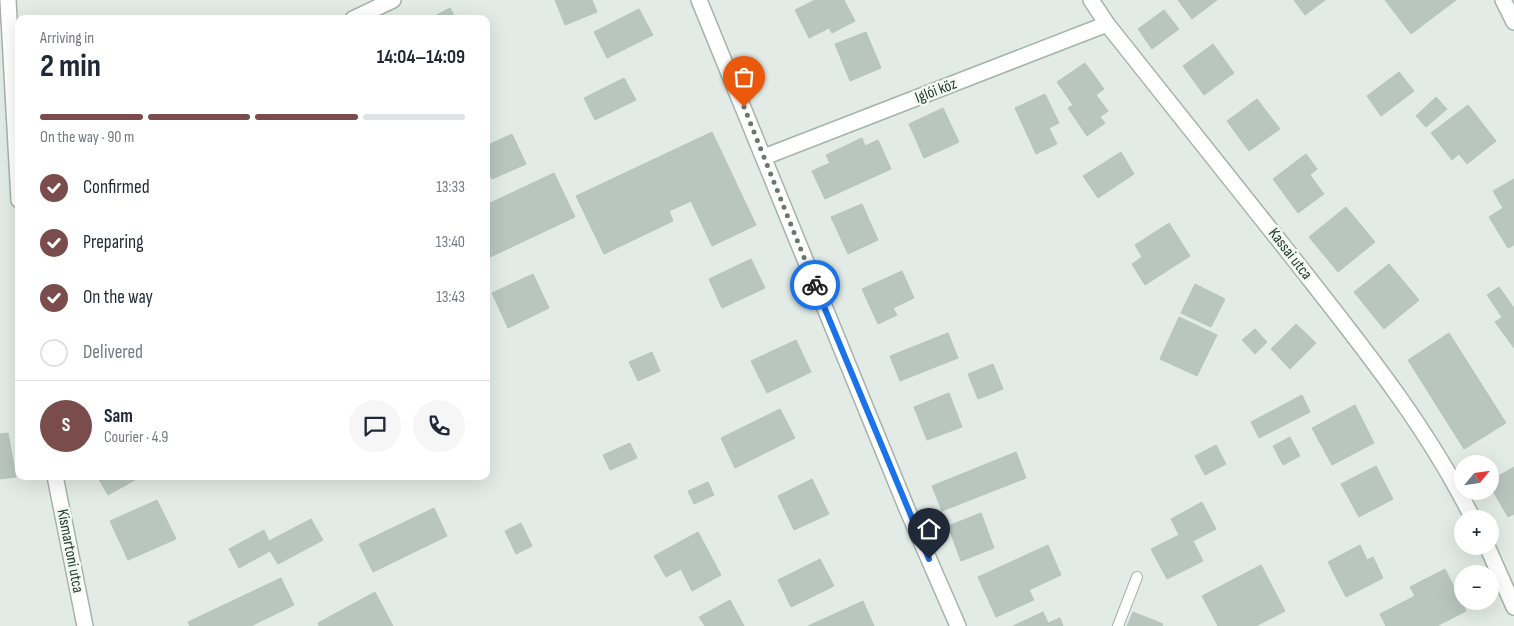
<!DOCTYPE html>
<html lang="en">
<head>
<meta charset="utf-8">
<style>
	:root { --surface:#fff; --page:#f6f6f7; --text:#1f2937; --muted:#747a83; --line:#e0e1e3; --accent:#7a4c4b }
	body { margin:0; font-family:"Sofia Sans Condensed",sans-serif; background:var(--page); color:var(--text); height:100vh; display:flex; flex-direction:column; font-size:19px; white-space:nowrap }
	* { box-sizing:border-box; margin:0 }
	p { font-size:16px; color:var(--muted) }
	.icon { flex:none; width:28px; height:28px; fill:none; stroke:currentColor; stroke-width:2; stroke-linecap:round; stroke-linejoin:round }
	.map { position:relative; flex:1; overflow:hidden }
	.details { position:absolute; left:15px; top:15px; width:475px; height:465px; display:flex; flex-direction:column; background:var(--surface); border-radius:10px; box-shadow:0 5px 20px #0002 }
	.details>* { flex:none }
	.needle { width:32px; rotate:61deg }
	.controls { position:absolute; left:1454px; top:455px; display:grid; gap:10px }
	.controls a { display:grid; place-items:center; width:45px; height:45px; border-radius:50%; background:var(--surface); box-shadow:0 5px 20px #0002; font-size:25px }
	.pin { position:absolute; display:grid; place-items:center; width:42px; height:42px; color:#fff; margin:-51px -21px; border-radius:50% 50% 50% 0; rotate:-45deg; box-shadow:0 0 5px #0007 }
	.pin .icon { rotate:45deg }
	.courier { position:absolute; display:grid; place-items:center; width:50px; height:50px; margin:-25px; border:4px solid #1a73e8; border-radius:50%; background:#fff; color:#222; box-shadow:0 1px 6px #0007 }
	.head em { font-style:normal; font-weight:700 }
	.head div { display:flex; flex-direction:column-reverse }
	.head { display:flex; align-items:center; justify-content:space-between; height:85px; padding:0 25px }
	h1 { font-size:32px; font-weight:700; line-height:38px }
	.bar { display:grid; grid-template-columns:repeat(4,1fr); gap:8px 5px; align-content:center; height:60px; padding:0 25px }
	.bar i { height:6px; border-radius:4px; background:var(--line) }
	.bar .on { background:var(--accent) }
	.bar p { grid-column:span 4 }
	.line { display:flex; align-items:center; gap:12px; padding:0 25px; border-top:1px solid var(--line) }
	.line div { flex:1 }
	.round { display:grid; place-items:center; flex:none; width:52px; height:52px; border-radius:26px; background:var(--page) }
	ol { padding:0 25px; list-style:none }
	li { display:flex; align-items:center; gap:15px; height:55px }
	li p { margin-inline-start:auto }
	li .icon { padding:5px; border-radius:50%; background:var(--accent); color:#fff; stroke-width:4 }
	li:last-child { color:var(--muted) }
	li i { width:28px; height:28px; border:2px solid var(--line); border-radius:50% }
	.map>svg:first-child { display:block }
	.building { fill:#b8c6bf; stroke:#b5c5bd }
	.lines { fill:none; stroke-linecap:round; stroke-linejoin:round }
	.lane-casing { stroke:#a5b3ac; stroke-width:12 }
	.street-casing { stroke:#a5b3ac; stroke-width:18 }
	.lane { stroke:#fff; stroke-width:10 }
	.street { stroke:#fff; stroke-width:15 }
	.done { stroke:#667971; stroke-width:5; stroke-dasharray:0 9 }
	.route { stroke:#1a73e8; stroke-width:6 }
	.labels { text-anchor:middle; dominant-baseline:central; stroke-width:5; stroke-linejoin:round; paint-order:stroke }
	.street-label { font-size:16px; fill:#233b32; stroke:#f3f8f5 }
</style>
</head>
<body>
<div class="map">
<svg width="1514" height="626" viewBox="0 0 1514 626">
	<rect width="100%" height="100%" fill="#e2ebe6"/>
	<path class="building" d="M 555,0 L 592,0 L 597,12 L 565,25 Z
		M 815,0 L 844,0 L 855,21 L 832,33 L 829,28 L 809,38 L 795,10 Z
		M 1178,0 L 1217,0 L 1192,19 Z
		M 1294,0 L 1325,0 L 1305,15 Z
		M 1385,0 L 1456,0 L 1411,34 Z
		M 450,8 L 456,19 L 429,19 Z
		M 639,9 L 653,35 L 607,58 L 594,32 Z
		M 1164,10 L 1179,29 L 1152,49 L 1138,29 Z
		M 866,32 L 881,68 L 850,81 L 835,44 Z
		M 1213,44 L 1234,73 L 1204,95 L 1183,66 Z
		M 1085,63 L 1104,89 L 1096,95 L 1108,111 L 1100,117 L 1105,123 L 1087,136 L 1068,108 L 1073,105 L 1057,82 Z
		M 1399,72 L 1414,91 L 1381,116 L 1367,96 Z
		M 624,78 L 636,100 L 595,120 L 584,98 Z
		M 1045,94 L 1059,123 L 1049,128 L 1057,144 L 1036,154 L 1015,108 Z
		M 1436,97 L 1447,109 L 1426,127 L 1416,116 Z
		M 1257,99 L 1280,129 L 1249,151 L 1227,121 Z
		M 1468,105 L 1496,141 L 1467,164 L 1459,154 L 1452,160 L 1431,133 Z
		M 943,108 L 959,142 L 924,158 L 909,124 Z
		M 712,132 L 756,225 L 712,246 L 691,201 L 669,211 L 673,221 L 604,254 L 576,196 Z
		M 512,134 L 526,164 L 492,179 L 486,167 L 486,146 Z
		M 862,138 L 865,146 L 878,140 L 891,169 L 825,199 L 812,171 L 830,163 L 826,155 Z
		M 1121,152 L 1134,174 L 1098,198 L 1083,176 Z
		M 1306,154 L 1317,169 L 1310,175 L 1324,194 L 1298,213 L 1273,179 Z
		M 554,173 L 575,217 L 486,259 L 486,205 Z
		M 1514,179 L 1514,245 L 1508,248 L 1489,217 L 1503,208 L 1493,191 Z
		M 862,204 L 878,240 L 848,254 L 831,217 Z
		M 1346,207 L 1375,242 L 1338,272 L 1309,237 Z
		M 1169,223 L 1190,256 L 1145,285 L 1132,264 L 1142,257 L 1135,245 Z
		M 751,259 L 765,288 L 722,308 L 709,279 Z
		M 1389,264 L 1419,300 L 1384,329 L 1354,292 Z
		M 902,271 L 914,298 L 893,308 L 897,315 L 878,324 L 862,289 Z
		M 533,274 L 549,308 L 508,328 L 492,293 Z
		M 1195,284 L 1225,299 L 1211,327 L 1181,313 Z
		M 1499,287 L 1514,308 L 1502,317 L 1487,295 Z
		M 1514,309 L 1514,348 L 1495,322 Z
		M 1179,317 L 1217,335 L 1197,376 L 1160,359 Z
		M 1296,324 L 1316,343 L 1290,369 L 1271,349 Z
		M 1255,329 L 1267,342 L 1255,354 L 1242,340 Z
		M 948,333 L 958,358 L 900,381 L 890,356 Z
		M 1449,333 L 1506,423 L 1464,449 L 1408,360 Z
		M 796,340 L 811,372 L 767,393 L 751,361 Z
		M 652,352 L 660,371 L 638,381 L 629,362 Z
		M 993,364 L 1003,389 L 978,399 L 968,374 Z
		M 949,393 L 962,427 L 927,440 L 914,407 Z
		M 1302,395 L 1310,412 L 1259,438 L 1251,422 Z
		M 1355,405 L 1374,443 L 1332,465 L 1312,428 Z
		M 780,409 L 795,438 L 735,468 L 721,438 Z
		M 8,433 L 16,477 L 0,479 L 0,434 Z
		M 1290,437 L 1300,456 L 1283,465 L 1273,446 Z
		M 630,443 L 637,458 L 610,470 L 603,455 Z
		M 1216,445 L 1226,464 L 1205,475 L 1195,456 Z
		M 1016,452 L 1026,478 L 942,511 L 932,486 Z
		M 1376,466 L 1393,499 L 1359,517 L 1341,484 Z
		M 1514,467 L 1514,514 L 1508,517 L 1490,486 L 1490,481 Z
		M 97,476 L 142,476 L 108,495 Z
		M 812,479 L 829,514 L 794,530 L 778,496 Z
		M 708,482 L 714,495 L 694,504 L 688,491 Z
		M 157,500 L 176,539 L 128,560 L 110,521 Z
		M 1202,502 L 1216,529 L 1193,541 L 1203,561 L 1167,579 L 1151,549 L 1179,535 L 1171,519 Z
		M 434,508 L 447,536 L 373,572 L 359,544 Z
		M 981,513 L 994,548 L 961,561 L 948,526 Z
		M 311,519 L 323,540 L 278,564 L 270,551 L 239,568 L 229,549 L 264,530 L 269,541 Z
		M 521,523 L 532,546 L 516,554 L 505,531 Z
		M 698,532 L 721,575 L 692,591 L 681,569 L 666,577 L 654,556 Z
		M 1048,545 L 1061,575 L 1029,590 L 1034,600 L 996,617 L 978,577 Z
		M 1360,545 L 1367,560 L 1373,557 L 1383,578 L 1346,597 L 1328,562 Z
		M 820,559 L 834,586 L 791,607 L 778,580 Z
		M 1261,565 L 1285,611 L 1256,626 L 1218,626 L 1202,596 Z
		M 1445,569 L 1466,611 L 1437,626 L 1386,626 L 1380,614 L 1415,596 L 1410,587 Z
		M 281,578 L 294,605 L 251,626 L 190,626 L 188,622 Z
		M 375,592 L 393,626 L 319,626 L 318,623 Z
		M 730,600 L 744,626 L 705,626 L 699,617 Z
		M 863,601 L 874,626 L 808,626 Z
		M 1043,612 L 1048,623 L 1060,618 L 1063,626 L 1013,626 Z
		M 1133,612 L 1163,624 L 1162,626 L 1127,626 Z"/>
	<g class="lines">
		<defs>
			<path id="lane" d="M 1118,626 L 1137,577"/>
			<path id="street" d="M 8,0 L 19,200
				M 699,0 L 907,509 L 958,626
				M 1091,0 L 1107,24 C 1169,102 1231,180 1293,258 C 1358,341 1426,424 1473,519
				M 1503,0 L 1514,22
				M 353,19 L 393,0
				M 764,157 L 1107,24
				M 55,476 L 85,626
				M 1487,546 L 1514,607"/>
		</defs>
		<use href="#lane" class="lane-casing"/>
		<use href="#street" class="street-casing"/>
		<use href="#lane" class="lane"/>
		<use href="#street" class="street"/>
	</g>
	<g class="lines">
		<path class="done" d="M 744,107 L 815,285"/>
		<path class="route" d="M 815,285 L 929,559"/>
	</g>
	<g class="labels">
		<g class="street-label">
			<text transform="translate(936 91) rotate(-21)">Iglói köz</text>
			<text transform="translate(1290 254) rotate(52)">Kassai utca</text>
			<text transform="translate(70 551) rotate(79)">Kismartoni utca</text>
		</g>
	</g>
</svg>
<div class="controls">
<a><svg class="needle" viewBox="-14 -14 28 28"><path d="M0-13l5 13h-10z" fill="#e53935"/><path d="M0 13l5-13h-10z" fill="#747a83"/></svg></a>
<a>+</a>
<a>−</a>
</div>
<div class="pin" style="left:744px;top:107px;background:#ea580c"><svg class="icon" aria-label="bag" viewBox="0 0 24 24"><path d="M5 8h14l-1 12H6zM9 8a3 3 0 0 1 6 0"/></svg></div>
<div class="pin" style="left:929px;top:559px;background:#1f2937"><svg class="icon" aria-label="home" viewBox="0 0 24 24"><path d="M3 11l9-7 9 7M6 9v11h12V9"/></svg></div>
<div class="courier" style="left:815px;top:285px"><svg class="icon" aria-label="bike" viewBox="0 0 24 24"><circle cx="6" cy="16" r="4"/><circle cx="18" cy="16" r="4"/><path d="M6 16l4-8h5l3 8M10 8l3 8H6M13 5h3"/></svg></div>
<section class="details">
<div class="head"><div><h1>2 min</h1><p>Arriving in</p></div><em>14:04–14:09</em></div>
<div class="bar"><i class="on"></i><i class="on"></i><i class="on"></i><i></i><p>On the way · 90 m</p></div>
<ol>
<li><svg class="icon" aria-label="check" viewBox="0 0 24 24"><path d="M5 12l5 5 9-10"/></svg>Confirmed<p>13:33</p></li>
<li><svg class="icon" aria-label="check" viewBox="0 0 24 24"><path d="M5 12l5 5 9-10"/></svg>Preparing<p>13:40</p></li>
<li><svg class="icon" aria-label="check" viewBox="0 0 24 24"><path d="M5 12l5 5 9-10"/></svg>On the way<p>13:43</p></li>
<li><i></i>Delivered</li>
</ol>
<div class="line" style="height:90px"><b class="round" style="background:var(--accent);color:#fff">S</b><div><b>Sam</b><p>Courier · 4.9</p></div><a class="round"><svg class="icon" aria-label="chat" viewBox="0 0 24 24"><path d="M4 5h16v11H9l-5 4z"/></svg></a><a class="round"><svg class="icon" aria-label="phone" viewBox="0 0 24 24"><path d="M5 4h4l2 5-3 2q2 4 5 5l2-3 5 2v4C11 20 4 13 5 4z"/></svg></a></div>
</section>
</div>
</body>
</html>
